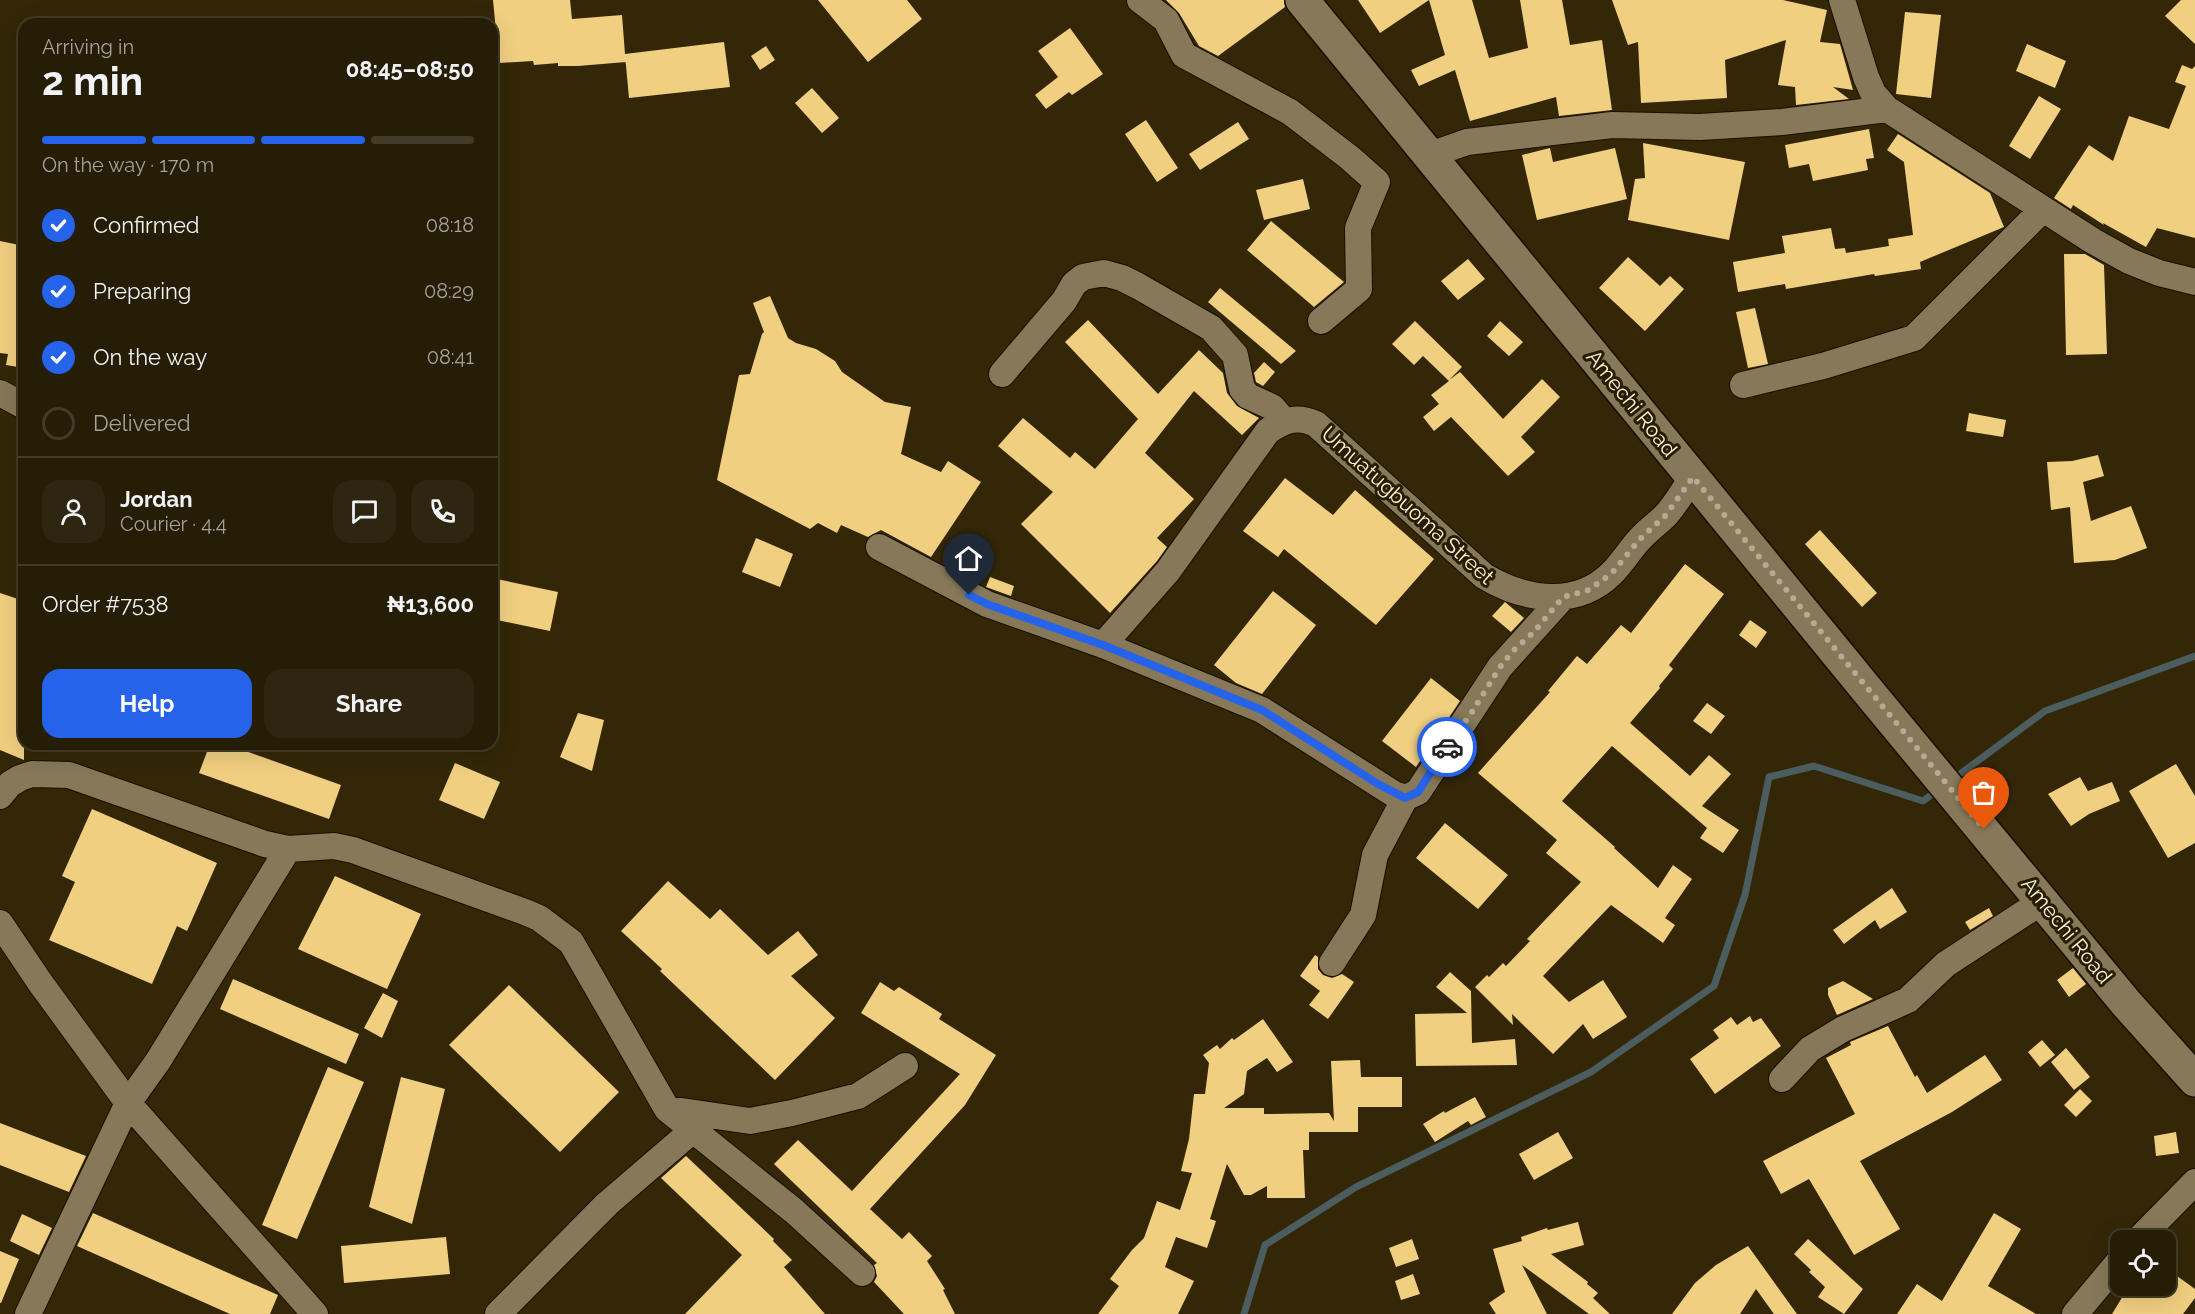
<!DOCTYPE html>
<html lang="en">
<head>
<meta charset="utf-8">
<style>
	:root { --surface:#261d06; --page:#2e2610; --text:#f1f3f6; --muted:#a4a29b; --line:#423b28; --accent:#2563eb }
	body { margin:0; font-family:Raleway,sans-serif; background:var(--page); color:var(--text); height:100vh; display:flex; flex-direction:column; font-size:22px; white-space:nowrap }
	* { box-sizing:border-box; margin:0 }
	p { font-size:20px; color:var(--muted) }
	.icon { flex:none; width:33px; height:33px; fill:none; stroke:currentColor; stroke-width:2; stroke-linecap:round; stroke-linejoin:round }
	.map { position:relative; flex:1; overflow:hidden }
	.side { position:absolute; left:18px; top:18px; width:480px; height:732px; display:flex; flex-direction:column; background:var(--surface); border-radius:18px; box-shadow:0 6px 24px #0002,0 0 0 2px var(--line) }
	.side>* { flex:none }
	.fabs { position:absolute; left:2110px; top:1230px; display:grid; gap:12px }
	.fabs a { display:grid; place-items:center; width:66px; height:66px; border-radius:12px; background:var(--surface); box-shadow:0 6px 24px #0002,0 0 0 2px var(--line); font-size:30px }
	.pin { position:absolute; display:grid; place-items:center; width:51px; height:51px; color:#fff; margin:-62px -26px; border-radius:50% 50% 50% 0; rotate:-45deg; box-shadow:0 0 6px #0007 }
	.pin .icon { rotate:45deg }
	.courier { position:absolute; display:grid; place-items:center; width:60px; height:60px; margin:-30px; border:4px solid #2563eb; border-radius:50%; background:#fff; color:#222; box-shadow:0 2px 8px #0007 }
	.overview em { font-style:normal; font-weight:700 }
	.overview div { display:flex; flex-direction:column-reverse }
	.overview { display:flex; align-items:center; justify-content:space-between; height:102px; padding:0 24px }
	h1 { font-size:39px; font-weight:700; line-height:45px }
	.bar { display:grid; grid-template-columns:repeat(4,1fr); gap:9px 6px; align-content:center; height:72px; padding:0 24px }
	.bar i { height:8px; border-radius:4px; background:var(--line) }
	.bar .active { background:var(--accent) }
	.bar p { grid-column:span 4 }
	.line { display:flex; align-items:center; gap:15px; padding:0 24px; border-top:2px solid var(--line) }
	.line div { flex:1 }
	.round { display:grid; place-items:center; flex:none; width:63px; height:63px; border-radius:18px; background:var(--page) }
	ol { padding:0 24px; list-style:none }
	li { display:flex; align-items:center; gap:18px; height:66px }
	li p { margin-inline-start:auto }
	li .icon { padding:6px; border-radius:50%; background:var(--accent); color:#fff; stroke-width:4 }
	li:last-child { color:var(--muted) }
	li i { width:33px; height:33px; border:3px solid var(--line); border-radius:50% }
	.action { display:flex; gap:12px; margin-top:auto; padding:12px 24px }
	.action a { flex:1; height:69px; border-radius:18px; background:var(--accent); color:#fff; font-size:24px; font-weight:700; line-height:69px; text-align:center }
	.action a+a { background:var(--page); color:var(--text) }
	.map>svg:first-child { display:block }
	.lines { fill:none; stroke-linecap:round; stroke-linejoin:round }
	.stream { stroke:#4b5d5e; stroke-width:7 }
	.building { fill:#f1cf81 }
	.minor-casing { stroke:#191000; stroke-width:28 }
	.secondary-casing { stroke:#191000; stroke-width:36 }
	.minor { stroke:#867858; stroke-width:26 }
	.secondary { stroke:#867858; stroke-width:33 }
	.done { stroke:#b4ab94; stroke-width:6; stroke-dasharray:0 10.8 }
	.route { stroke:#2563eb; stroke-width:8 }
	.labels { text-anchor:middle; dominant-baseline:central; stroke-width:6; stroke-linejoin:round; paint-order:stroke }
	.street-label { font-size:21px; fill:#faf2e0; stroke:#291d00 }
</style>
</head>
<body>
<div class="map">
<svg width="2195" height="1314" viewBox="0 0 2195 1314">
	<rect width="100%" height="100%" fill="#332708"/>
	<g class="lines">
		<path class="stream" d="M 1952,780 L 2045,711 L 2195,656
			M 1244,1314 L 1265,1245 L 1356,1187 L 1591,1072 L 1714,986 L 1745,895 L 1769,777 L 1814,766 L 1923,801 L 1938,790"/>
	</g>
	<path class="building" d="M 493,0 L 570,0 L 572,19 L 622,15 L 625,54 L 724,42 L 730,87 L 629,98 L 625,55 L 626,62 L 578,66 L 558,66 L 558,63 L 534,65 L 533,61 L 499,63 Z
		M 818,0 L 907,0 L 922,19 L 868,62 Z
		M 1166,0 L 1284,0 L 1285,7 L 1218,56 L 1199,46 L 1179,13 Z
		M 1358,0 L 1429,0 L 1380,33 Z
		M 1429,0 L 1472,0 L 1489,58 L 1528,48 L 1520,0 L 1562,0 L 1570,45 L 1602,40 L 1612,110 L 1559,116 L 1556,97 L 1470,121 L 1455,70 L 1419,86 L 1411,70 L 1445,55 Z
		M 1612,0 L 1783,0 L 1827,10 L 1820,42 L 1840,44 L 1853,90 L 1833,87 L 1849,99 L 1796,105 L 1795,87 L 1778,85 L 1786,40 L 1725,60 L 1727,98 L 1641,103 L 1638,42 L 1628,45 Z
		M 2181,0 L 2195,0 L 2195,44 L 2165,16 Z
		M 1905,12 L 1941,15 L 1931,98 L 1896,94 Z
		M 1070,28 L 1103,74 L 1072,95 L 1069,92 L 1046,109 L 1035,95 L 1058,77 L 1038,51 Z
		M 2027,44 L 2066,61 L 2055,88 L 2016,71 Z
		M 766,46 L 775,60 L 760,70 L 751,56 Z
		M 2182,65 L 2192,69 L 2195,66 L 2195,238 L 2157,228 L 2146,247 L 2103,223 L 2104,225 L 2073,205 L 2071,209 L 2054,198 L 2089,145 L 2113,161 L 2129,116 L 2169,129 L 2186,86 L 2175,82 Z
		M 812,88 L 839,118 L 822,133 L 795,103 Z
		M 2039,96 L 2061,109 L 2030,159 L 2009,146 Z
		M 1146,120 L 1178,168 L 1157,182 L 1125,134 Z
		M 1238,122 L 1249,139 L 1200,170 L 1189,154 Z
		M 1869,129 L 1874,158 L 1866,159 L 1868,170 L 1813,181 L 1809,164 L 1789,168 L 1785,145 Z
		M 1898,134 L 1990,193 L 2004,227 L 1920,262 L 1921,269 L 1875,276 L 1874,274 L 1786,289 L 1785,284 L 1738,292 L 1733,262 L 1785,253 L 1782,236 L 1831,228 L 1835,249 L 1845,248 L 1846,253 L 1889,246 L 1888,239 L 1913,235 L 1904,162 L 1887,150 Z
		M 1643,143 L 1745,162 L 1729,240 L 1628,220 L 1635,179 L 1645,178 Z
		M 1550,148 L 1553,162 L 1615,148 L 1627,199 L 1537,220 L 1522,155 Z
		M 1303,179 L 1310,209 L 1264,220 L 1256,190 Z
		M 1271,221 L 1344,282 L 1314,307 L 1247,250 Z
		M 0,241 L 24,246 L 24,368 L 6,365 L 8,354 L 0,353 Z
		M 2064,254 L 2085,254 L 2104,265 L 2107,354 L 2066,355 Z
		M 1628,257 L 1660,286 L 1670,276 L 1684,289 L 1645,331 L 1599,288 Z
		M 1468,259 L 1485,279 L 1458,300 L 1441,281 Z
		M 1220,288 L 1296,351 L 1281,364 L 1208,302 Z
		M 770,296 L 788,338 L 796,343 L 816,349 L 835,361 L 842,372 L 885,402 L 911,407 L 901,454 L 941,472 L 948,461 L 981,482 L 931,557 L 881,530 L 868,537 L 841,525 L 837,533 L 818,523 L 810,529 L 717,480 L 739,375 L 750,374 L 762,334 L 764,332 L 753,303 Z
		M 1755,308 L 1768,364 L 1748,368 L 1736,312 Z
		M 1088,320 L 1158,394 L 1199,350 L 1223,373 L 1227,393 L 1237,406 L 1259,418 L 1242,435 L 1194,391 L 1145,453 L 1194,499 L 1157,538 L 1167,547 L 1157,561 L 1110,613 L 1021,524 L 1053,492 L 998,446 L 1023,418 L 1070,458 L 1075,452 L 1095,469 L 1138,419 L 1065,342 Z
		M 1415,321 L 1462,367 L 1449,380 L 1460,372 L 1503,419 L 1542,379 L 1560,397 L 1521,437 L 1535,452 L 1508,476 L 1451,417 L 1434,431 L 1423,417 L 1439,404 L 1431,395 L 1449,381 L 1423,356 L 1414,365 L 1392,344 Z
		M 1500,321 L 1523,342 L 1509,356 L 1487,336 Z
		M 1264,362 L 1275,372 L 1263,386 L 1256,382 L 1254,373 Z
		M 1969,413 L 2006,420 L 2003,437 L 1966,431 Z
		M 2098,455 L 2104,476 L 2083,482 L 2091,521 L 2131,506 L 2147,548 L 2115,560 L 2074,563 L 2070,507 L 2051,510 L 2047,462 L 2072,461 Z
		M 1285,478 L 1333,515 L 1355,490 L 1434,559 L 1376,625 L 1284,549 L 1278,557 L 1243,531 Z
		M 1820,530 L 1877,593 L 1862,607 L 1805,544 Z
		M 756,538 L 793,554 L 780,587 L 742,572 Z
		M 1685,564 L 1724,594 L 1669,665 L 1673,669 L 1659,686 L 1660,688 L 1630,723 L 1690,776 L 1709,755 L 1731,774 L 1702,806 L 1739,830 L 1723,853 L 1700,838 L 1707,828 L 1612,746 L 1562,801 L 1615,847 L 1614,848 L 1658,888 L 1673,865 L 1692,879 L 1665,918 L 1675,925 L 1663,943 L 1611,905 L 1543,976 L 1569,1002 L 1603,980 L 1627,1017 L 1593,1039 L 1583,1024 L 1553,1054 L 1512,1014 L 1513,1025 L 1475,987 L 1487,975 L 1489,977 L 1503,963 L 1506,966 L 1530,941 L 1527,939 L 1581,882 L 1546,853 L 1557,840 L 1478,773 L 1550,692 L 1548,691 L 1577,656 L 1587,664 L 1621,625 L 1631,633 Z
		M 990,577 L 1014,586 L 1011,596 L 986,587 Z
		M 492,578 L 558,592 L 550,631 L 492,619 Z
		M 1273,591 L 1316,625 L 1262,694 L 1236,683 L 1214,665 Z
		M 0,593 L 24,601 L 24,760 L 0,750 Z
		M 1505,602 L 1524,618 L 1511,632 L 1492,616 Z
		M 1750,620 L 1767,632 L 1756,648 L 1739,635 Z
		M 1431,678 L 1460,701 L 1416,767 L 1382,741 Z
		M 1707,703 L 1725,716 L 1711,734 L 1693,721 Z
		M 578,713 L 604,720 L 592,771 L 560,757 Z
		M 210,744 L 226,744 L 341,785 L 329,819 L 199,773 Z
		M 455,763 L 500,782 L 484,819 L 439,800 Z
		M 2176,764 L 2195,796 L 2195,843 L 2168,858 L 2129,791 Z
		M 2080,777 L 2088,791 L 2112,782 L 2120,801 L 2089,814 L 2071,826 L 2048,794 Z
		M 92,809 L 217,863 L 187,931 L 177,926 L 152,984 L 49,940 L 75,882 L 62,876 Z
		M 1445,823 L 1508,875 L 1478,909 L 1416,858 Z
		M 335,876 L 421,914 L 387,989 L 298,949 Z
		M 668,881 L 710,919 L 720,909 L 768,955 L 798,931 L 818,955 L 791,976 L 835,1018 L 775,1080 L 660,971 L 662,969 L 621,931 Z
		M 1892,888 L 1907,912 L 1880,929 L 1875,920 L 1844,944 L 1833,930 Z
		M 1989,908 L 1993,916 L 1970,930 L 1965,922 Z
		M 1315,955 L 1318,957 L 1318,969 L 1323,975 L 1332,978 L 1342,974 L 1354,982 L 1328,1019 L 1309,1005 L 1320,991 L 1300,976 Z
		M 2073,968 L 2086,984 L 2069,997 L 2057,980 Z
		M 1450,972 L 1471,991 L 1472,1043 L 1515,1039 L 1517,1065 L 1416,1066 L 1415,1014 L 1467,1013 L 1436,987 Z
		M 233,979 L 359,1034 L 346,1064 L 220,1009 Z
		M 1843,981 L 1873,999 L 1837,1015 L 1828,995 L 1828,988 Z
		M 880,982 L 894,991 L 899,987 L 942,1014 L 939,1019 L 996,1055 L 965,1105 L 870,1209 L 902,1239 L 909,1232 L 932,1256 L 927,1261 L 945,1289 L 943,1290 L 955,1314 L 904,1314 L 874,1282 L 877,1276 L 874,1265 L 877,1263 L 774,1164 L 798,1140 L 852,1191 L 960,1074 L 861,1013 Z
		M 509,985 L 619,1092 L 560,1152 L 449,1045 Z
		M 383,993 L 398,1001 L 382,1038 L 364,1028 Z
		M 1750,1016 L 1753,1022 L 1761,1018 L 1781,1046 L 1715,1094 L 1690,1059 L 1719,1038 L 1713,1030 L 1731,1017 L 1737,1025 Z
		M 1263,1019 L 1293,1062 L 1277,1072 L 1267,1058 L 1247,1071 L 1244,1094 L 1224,1108 L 1264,1108 L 1264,1114 L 1329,1113 L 1334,1121 L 1331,1061 L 1360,1060 L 1361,1077 L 1402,1077 L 1402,1107 L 1358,1107 L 1358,1132 L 1309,1132 L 1309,1150 L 1303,1150 L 1305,1198 L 1267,1198 L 1267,1186 L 1251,1195 L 1244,1195 L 1227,1164 L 1210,1219 L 1216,1221 L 1207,1248 L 1176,1237 L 1165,1267 L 1194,1281 L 1178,1314 L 1098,1314 L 1119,1286 L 1110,1279 L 1132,1250 L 1144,1238 L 1157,1201 L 1180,1210 L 1192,1173 L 1181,1171 L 1189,1139 L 1194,1094 L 1205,1094 L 1209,1063 L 1203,1055 L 1217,1045 L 1220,1049 L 1232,1038 L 1234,1040 Z
		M 1888,1026 L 1915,1077 L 1917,1075 L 1927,1093 L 1985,1055 L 2002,1080 L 1952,1112 L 1860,1161 L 1900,1229 L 1854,1255 L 1809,1179 L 1781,1194 L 1763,1161 L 1855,1114 L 1826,1058 L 1851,1045 L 1850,1042 Z
		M 2042,1040 L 2055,1055 L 2040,1067 L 2028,1052 Z
		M 2066,1048 L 2090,1077 L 2074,1090 L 2051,1062 Z
		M 328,1067 L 364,1082 L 297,1239 L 262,1225 Z
		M 401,1077 L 445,1089 L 412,1224 L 369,1207 Z
		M 2080,1089 L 2092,1101 L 2076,1117 L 2064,1105 Z
		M 1475,1097 L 1486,1117 L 1471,1125 L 1468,1121 L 1435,1142 L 1423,1124 L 1444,1111 L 1445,1113 Z
		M 0,1123 L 86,1156 L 69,1192 L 0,1165 Z
		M 1558,1132 L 1573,1158 L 1534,1180 L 1519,1154 Z
		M 2176,1132 L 2179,1153 L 2156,1156 L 2154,1136 Z
		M 686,1156 L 774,1239 L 773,1241 L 792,1260 L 784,1267 L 825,1314 L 685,1314 L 742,1255 L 661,1178 Z
		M 93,1213 L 278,1295 L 270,1314 L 230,1314 L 77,1246 Z
		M 1994,1213 L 2021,1229 L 1988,1286 L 2036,1314 L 1897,1314 L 1917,1284 L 1942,1301 Z
		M 22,1214 L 52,1228 L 39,1255 L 10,1241 Z
		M 1578,1222 L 1584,1245 L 1551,1254 L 1588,1282 L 1587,1284 L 1598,1293 L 1593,1298 L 1610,1314 L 1589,1314 L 1522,1265 L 1547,1314 L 1496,1314 L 1489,1303 L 1505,1292 L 1493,1249 L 1522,1241 L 1521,1237 L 1547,1228 L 1548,1230 Z
		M 446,1237 L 450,1274 L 344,1283 L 341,1246 Z
		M 1412,1239 L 1419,1259 L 1396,1267 L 1389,1248 Z
		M 1808,1239 L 1863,1289 L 1844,1314 L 1818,1297 L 1825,1287 L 1809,1272 L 1811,1270 L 1794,1254 Z
		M 1748,1246 L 1797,1314 L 1774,1314 L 1756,1289 L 1740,1314 L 1672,1314 L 1695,1283 L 1716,1265 Z
		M 0,1251 L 19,1259 L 1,1303 L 0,1303 Z
		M 2166,1268 L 2195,1289 L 2195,1298 L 2183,1314 L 2112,1314 L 2129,1286 L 2166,1286 Z
		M 1413,1274 L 1420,1294 L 1401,1300 L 1395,1281 Z"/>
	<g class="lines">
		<defs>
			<path id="minor" d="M 1140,0 L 1166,20 L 1184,55 L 1290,112 L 1350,158 L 1377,182 L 1358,228 L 1359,289 L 1321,321
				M 1842,0 L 1866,77 L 1873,93 L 1887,109 L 2093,241 L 2129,261 L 2159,273 L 2195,282
				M 1430,155 L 1467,142 L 1612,125 L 1700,127 L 1782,122 L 1887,109
				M 1002,374 L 1064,301 L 1074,284 L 1083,277 L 1104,273 L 1122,278 L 1138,286 L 1211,328 L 1235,355 L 1242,389 L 1248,396 L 1272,407 L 1284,421
				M 1743,385 L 1823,366 L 1914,338 L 2043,209
				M 0,393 L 24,406
				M 879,547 L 987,604 L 1103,645 L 1262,710 L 1394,794 L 1405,798 L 1418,792 L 1500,667 L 1563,597
				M 1103,645 L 1168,571 L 1268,431 C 1285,420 1297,415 1316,424 L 1484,576 C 1524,600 1576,609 1612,573 C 1622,563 1629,551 1639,540 C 1647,531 1657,524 1666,515 C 1676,504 1684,489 1693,477
				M 0,796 L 10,784 L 20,778 L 32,774 L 69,775 L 265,844 L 288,849 L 334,846 L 353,850 L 525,912 L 539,918 L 571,942 L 667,1109 L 794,1211 L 862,1273
				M 0,923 L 39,981 L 128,1103 L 315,1314
				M 1332,963 L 1363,915 L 1375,855 L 1405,798
				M 1782,1079 L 1810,1049 L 1843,1029 L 1908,1000 L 1946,964 L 2043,901
				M 668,1109 L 750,1121 L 792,1113 L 858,1096 L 905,1066
				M 2138,1240 L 2195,1182
				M 28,1314 L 128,1103 L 158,1061 L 288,849
				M 498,1314 L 607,1204 L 693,1130
				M 2075,1314 L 2121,1259"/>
			<path id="secondary" d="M 1302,0 L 1872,696 L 2126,1003 L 2195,1080"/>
		</defs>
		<use href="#minor" class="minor-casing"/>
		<use href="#secondary" class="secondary-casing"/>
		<use href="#minor" class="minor"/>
		<use href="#secondary" class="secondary"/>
	</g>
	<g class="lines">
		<path class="done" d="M 1447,747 L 1472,712 L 1500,667 L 1513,651 L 1534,632 L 1563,597 L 1589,590 L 1612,573 L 1640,539 L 1666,515 L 1693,477 L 1984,829"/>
		<path class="route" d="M 969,595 L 987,604 L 1103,645 L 1262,710 L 1378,784 L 1405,798 L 1418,792 L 1447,747"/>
	</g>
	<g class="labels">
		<g class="street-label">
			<text transform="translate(1632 403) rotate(51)">Amechi Road</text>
			<text transform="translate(1408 505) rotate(42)">Umuatugbuoma Street</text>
			<text transform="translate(2067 930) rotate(51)">Amechi Road</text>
		</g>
	</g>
</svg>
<div class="fabs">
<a><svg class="icon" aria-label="locate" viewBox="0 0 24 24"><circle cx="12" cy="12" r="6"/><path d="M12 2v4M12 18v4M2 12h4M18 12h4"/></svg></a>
</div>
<div class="pin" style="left:1984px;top:829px;background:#ea580c"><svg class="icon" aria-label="bag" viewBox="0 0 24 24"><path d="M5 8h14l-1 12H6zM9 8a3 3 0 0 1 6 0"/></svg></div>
<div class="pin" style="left:969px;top:595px;background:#1f2937"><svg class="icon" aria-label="home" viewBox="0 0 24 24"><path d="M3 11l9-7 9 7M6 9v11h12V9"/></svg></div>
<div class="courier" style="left:1447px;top:747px"><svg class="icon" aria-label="car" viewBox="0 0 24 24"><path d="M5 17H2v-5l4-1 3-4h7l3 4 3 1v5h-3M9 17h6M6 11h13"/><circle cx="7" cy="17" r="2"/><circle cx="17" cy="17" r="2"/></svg></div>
<section class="side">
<div class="overview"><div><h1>2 min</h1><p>Arriving in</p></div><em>08:45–08:50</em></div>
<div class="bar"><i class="active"></i><i class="active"></i><i class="active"></i><i></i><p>On the way · 170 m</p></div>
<ol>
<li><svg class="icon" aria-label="check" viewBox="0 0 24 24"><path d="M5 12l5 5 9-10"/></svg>Confirmed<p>08:18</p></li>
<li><svg class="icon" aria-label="check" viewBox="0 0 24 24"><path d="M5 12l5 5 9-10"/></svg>Preparing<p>08:29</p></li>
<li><svg class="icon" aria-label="check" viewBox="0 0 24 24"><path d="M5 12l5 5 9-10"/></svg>On the way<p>08:41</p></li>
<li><i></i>Delivered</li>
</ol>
<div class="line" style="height:108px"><a class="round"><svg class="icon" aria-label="person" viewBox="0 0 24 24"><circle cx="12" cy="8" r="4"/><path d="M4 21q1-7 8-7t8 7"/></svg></a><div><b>Jordan</b><p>Courier · 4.4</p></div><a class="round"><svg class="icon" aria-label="chat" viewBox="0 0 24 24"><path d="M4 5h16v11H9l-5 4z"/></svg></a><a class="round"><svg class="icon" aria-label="phone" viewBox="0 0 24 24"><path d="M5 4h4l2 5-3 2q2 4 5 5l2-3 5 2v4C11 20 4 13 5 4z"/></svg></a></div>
<div class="line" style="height:78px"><div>Order #7538</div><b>₦13,600</b></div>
<div class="action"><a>Help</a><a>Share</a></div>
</section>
</div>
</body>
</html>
